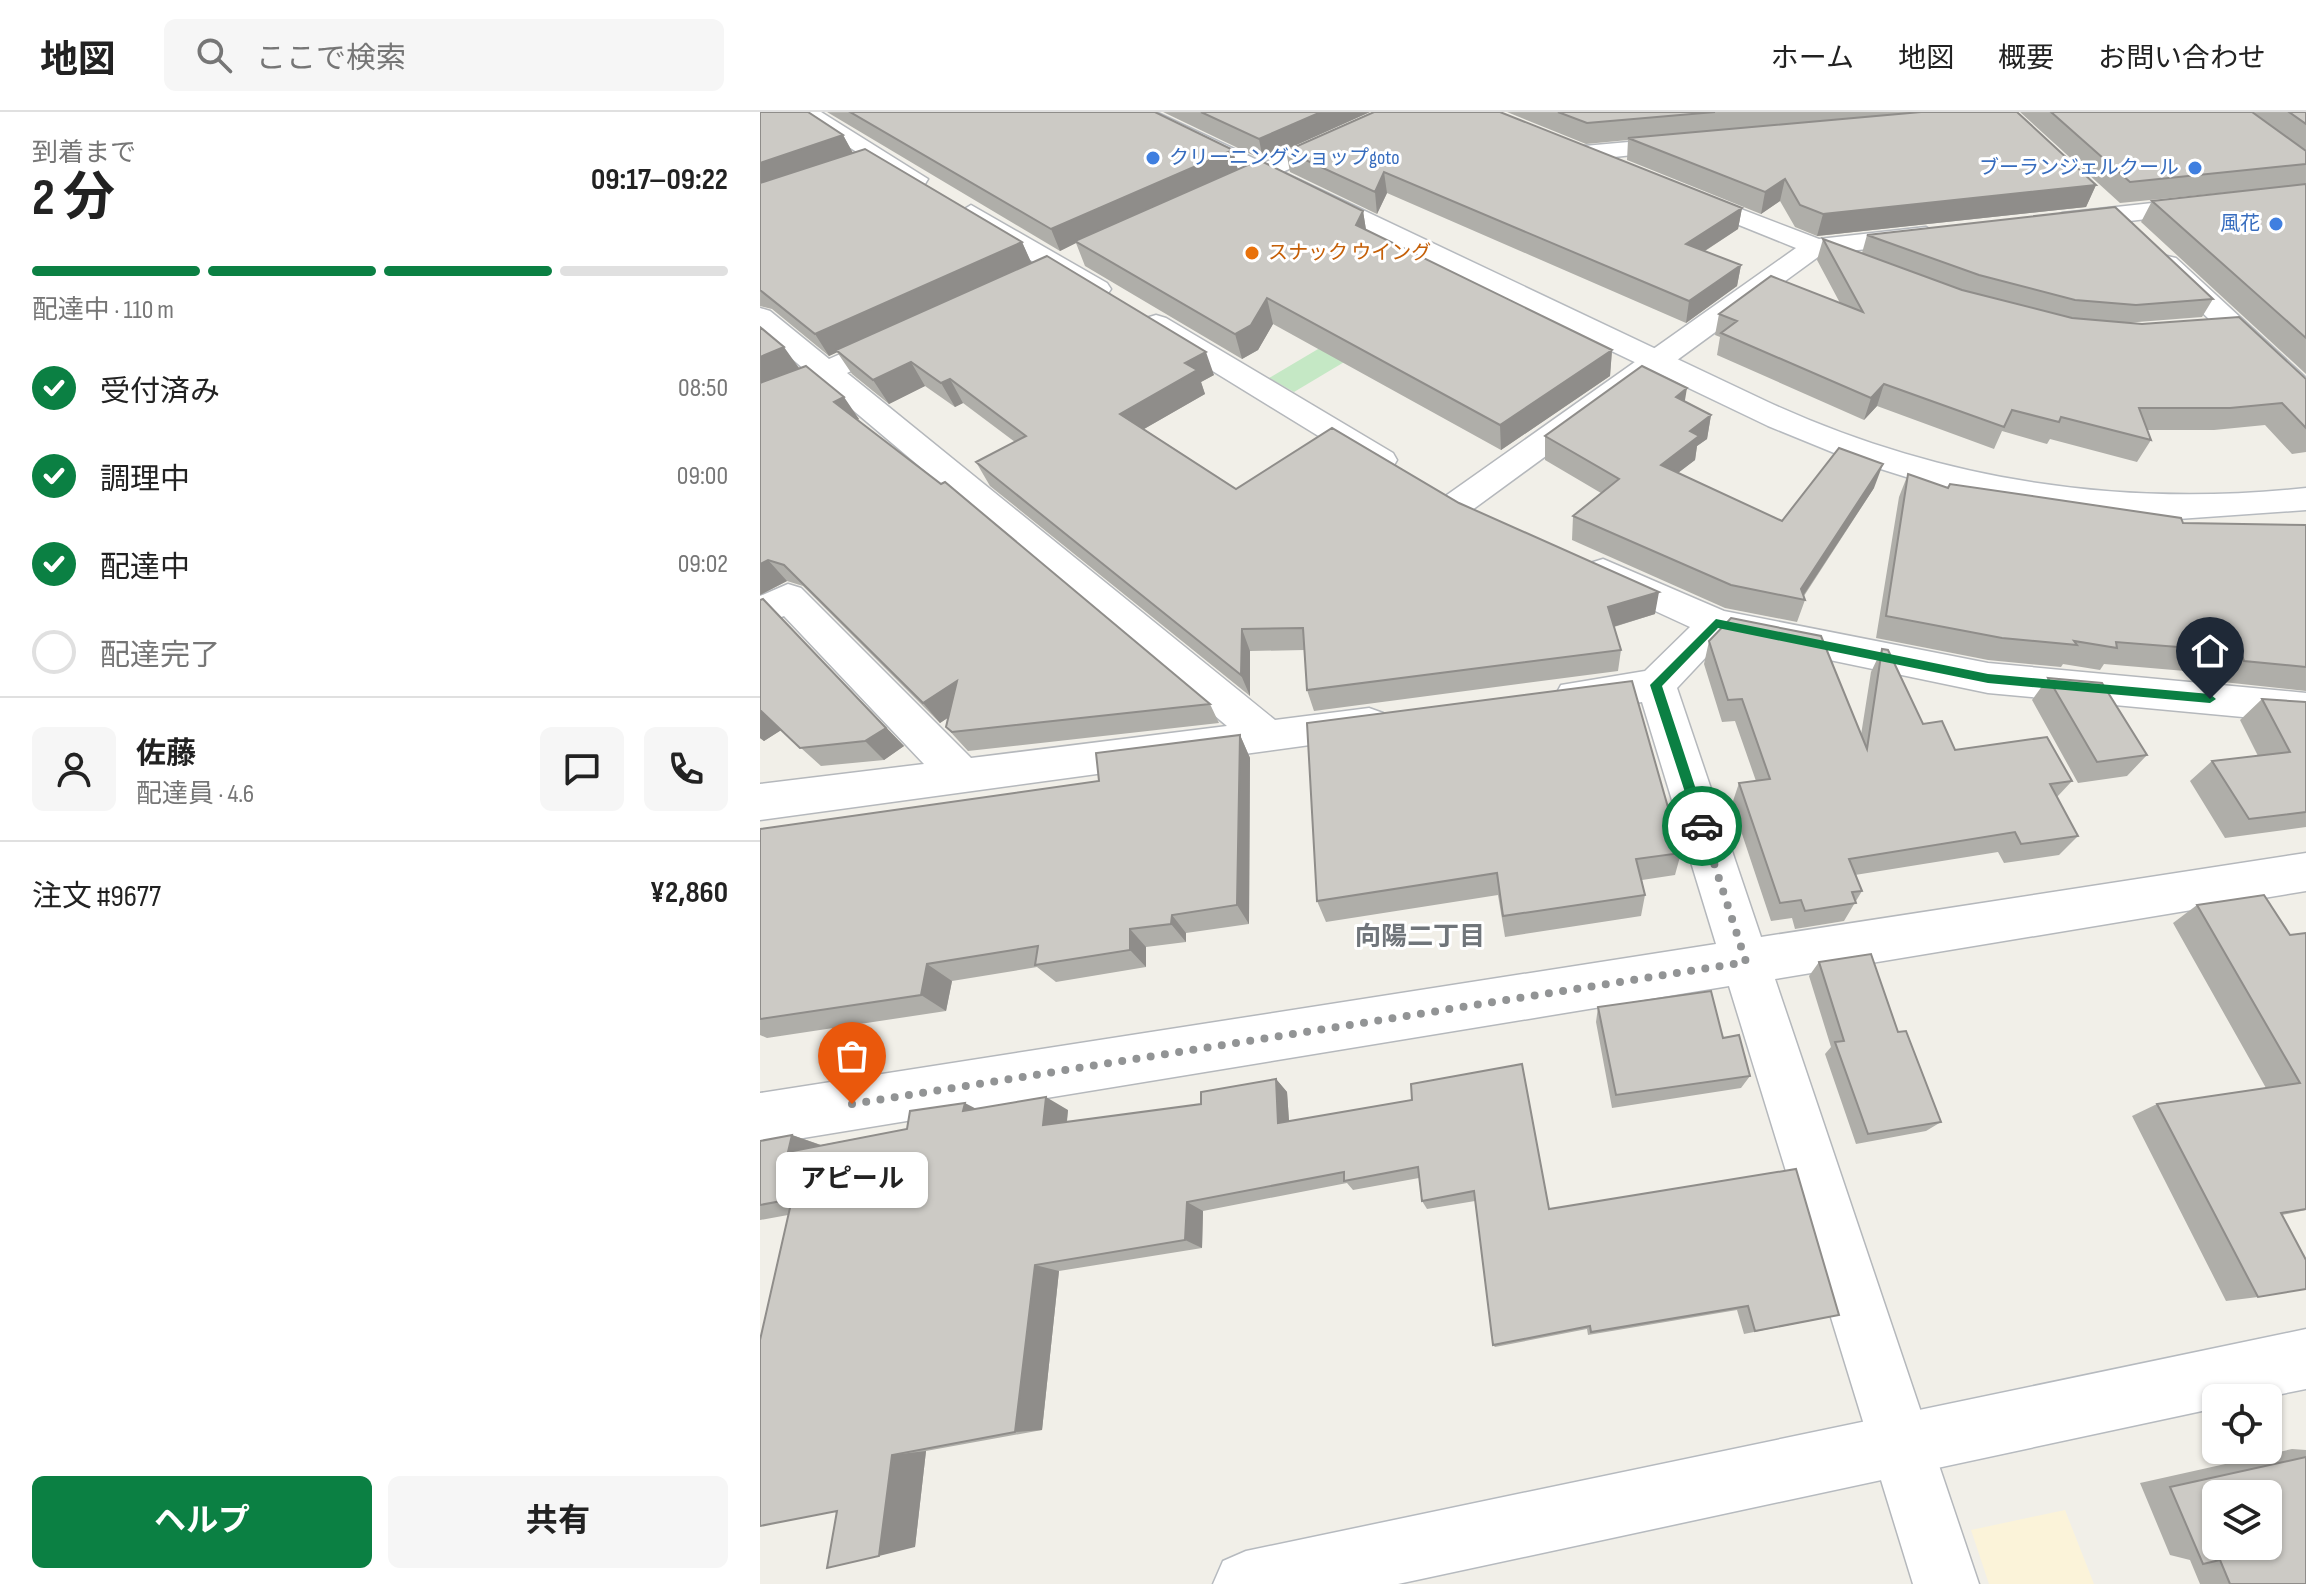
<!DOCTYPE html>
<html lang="ja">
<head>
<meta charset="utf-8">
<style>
	:root { --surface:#fff; --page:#f6f6f6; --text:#222; --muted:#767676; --line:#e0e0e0; --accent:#0b8043 }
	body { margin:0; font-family:"Sofia Sans Condensed","Noto Sans JP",sans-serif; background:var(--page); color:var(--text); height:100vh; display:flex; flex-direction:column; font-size:30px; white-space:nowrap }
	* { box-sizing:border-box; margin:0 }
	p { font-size:26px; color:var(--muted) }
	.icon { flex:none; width:44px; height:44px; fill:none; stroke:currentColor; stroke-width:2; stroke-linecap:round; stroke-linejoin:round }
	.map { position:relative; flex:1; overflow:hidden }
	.details { display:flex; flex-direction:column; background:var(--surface); width:760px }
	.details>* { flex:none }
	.buttons { position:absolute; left:1442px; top:1272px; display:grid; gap:16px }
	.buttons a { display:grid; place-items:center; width:80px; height:80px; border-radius:12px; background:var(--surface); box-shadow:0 2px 6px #0004; font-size:40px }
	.pin { position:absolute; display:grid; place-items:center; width:68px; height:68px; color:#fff; margin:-82px -34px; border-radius:50% 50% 50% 0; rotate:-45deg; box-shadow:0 0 8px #0007 }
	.pin .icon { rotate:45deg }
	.courier { position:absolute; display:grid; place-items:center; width:80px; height:80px; margin:-40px; border:6px solid #0b8043; border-radius:50%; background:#fff; color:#222; box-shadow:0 2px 10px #0007 }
	.bubble { position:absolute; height:56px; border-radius:12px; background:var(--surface); box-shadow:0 2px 6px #0004; font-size:26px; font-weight:700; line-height:56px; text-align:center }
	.summary em { font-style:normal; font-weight:700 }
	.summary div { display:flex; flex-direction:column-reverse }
	.summary { display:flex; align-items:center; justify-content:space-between; height:136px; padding:0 32px }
	h1 { font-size:52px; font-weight:700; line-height:60px }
	.bar { display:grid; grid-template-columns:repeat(4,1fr); gap:12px 8px; align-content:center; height:96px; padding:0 32px }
	.bar i { height:10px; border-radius:6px; background:var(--line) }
	.bar .current { background:var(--accent) }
	.bar p { grid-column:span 4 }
	.line { display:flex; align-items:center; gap:20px; padding:0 32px; border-top:2px solid var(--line) }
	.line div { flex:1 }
	.round { display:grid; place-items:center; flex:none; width:84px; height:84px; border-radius:12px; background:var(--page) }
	ol { padding:0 32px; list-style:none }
	li { display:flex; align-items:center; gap:24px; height:88px }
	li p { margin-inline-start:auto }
	li .icon { padding:8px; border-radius:50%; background:var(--accent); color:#fff; stroke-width:4 }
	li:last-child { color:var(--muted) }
	li i { width:44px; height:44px; border:4px solid var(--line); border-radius:50% }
	.cta { display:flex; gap:16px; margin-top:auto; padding:16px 32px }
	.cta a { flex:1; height:92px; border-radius:12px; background:var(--accent); color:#fff; font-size:32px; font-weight:700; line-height:92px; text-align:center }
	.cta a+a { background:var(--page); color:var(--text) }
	header { display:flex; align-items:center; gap:48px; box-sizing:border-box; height:112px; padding:0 40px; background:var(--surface); border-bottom:2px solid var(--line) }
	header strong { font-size:38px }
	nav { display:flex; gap:44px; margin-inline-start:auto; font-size:28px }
	.search { width:560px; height:72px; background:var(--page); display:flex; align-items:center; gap:20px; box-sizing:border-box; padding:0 28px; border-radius:12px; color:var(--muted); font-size:30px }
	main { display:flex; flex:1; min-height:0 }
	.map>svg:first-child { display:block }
	.green { fill:#c5e8c5 }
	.sand { fill:#fbf3d9 }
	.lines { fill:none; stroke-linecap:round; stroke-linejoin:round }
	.street-casing { stroke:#b5b8bc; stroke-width:3 }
	.secondary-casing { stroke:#b6babf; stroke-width:3 }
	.street { fill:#fff; fill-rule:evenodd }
	.secondary { fill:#fff; fill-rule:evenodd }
	.wall { fill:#afaea9 }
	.shaded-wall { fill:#8f8d8a }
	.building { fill:#cccac5; stroke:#8f8d8a; stroke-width:2; fill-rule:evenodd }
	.route { fill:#0b8043 }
	.done { stroke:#929495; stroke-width:8; stroke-dasharray:0 14.4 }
	.shop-dot { fill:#3f7fe0; stroke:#fff; stroke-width:3 }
	.food-dot { fill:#e8710a; stroke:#fff; stroke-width:3 }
	.labels { text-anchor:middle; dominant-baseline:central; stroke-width:6; stroke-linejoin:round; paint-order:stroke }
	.far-shop-label { font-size:20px; fill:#366cbe; stroke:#fff; text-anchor:end }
	.far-food-label { font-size:20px; fill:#c56008; stroke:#fff; text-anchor:start }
	.neighbourhood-label { font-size:26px; font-weight:bold; fill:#70757a; stroke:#fff }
</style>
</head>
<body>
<header>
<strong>地図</strong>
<div class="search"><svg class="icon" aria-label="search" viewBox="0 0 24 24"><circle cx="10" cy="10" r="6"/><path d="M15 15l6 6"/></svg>ここで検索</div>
<nav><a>ホーム</a><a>地図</a><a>概要</a><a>お問い合わせ</a></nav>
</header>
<main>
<section class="details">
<div class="summary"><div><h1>2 分</h1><p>到着まで</p></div><em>09:17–09:22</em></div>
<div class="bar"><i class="current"></i><i class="current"></i><i class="current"></i><i></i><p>配達中 · 110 m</p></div>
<ol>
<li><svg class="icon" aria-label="check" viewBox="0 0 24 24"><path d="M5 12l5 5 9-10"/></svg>受付済み<p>08:50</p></li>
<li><svg class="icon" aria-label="check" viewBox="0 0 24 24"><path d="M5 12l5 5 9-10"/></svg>調理中<p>09:00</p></li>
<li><svg class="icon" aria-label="check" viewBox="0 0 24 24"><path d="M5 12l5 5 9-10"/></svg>配達中<p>09:02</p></li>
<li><i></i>配達完了</li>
</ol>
<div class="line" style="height:144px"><a class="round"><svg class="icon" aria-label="person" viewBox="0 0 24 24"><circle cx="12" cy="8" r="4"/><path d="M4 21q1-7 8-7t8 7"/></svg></a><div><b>佐藤</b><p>配達員 · 4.6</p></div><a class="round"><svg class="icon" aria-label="chat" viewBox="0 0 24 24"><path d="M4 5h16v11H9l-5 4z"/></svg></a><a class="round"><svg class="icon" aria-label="phone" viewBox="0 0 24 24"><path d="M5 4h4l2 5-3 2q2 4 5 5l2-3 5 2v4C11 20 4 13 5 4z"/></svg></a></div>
<div class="line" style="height:104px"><div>注文 #9677</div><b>¥2,860</b></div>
<div class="cta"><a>ヘルプ</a><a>共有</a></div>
</section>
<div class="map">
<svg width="1546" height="1472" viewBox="0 0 1546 1472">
	<rect width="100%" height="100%" fill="#f1efe8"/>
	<path class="green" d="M 575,227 L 601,240 L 534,280 L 509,266 Z"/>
	<path class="sand" d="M 1305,1398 L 1334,1472 L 1229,1472 L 1211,1418 Z"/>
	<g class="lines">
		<defs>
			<path id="street" d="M 34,0 L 61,0 L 168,67 L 165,72 L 147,72 Z
				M 617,0 L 646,0 L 643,5 L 468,85 L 459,87 L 447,80 L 450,75 Z
				M 925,25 L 937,32 L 933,37 L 824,48 L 812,41 L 824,34 Z
				M 1546,74 L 1546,88 L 1302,117 L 1289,109 L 1302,101 Z
				M 926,76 L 1059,127 L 1166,115 L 1179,123 L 1166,131 L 1088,139 L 1090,143 L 1086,149 L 1077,151 L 1058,145 L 708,401 L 696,404 L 684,401 L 679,393 L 684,385 L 1036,136 L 917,88 L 914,83 L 917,78 Z
				M 211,93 L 347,171 L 351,177 L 347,183 L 327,183 L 202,106 L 198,101 Z
				M 1407,144 L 1416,146 L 1546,266 L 1546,292 L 1535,290 L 1398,158 L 1394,152 L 1398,146 Z
				M 0,196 L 10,199 L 69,247 L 128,221 L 148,221 L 153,227 L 148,233 L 87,261 L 515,608 L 609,596 L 623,601 L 629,612 L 623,623 L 0,708 L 0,672 L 164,652 L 24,504 L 0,513 L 0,484 L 28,472 L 41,476 L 211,646 L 467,614 L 62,272 L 0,298 L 0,278 L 45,258 L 0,219 Z
				M 396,203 L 406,206 L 633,341 L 637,348 L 633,355 L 621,358 L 609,355 L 386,218 L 382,212 L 386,206 Z
				M 843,447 L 964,499 L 1228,551 L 1546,581 L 1546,611 L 1228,581 L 964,526 L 917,576 L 1001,825 L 1546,741 L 1546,779 L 1015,867 L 1219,1472 L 1153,1472 L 969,874 L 0,1033 L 0,981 L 956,832 L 882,590 L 815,599 L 801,595 L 795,584 L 801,573 L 885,559 L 930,515 L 830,469 L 825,460 L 830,451 Z"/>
			<path id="secondary" d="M 367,0 L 396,0 L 1008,290 C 1180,369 1359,396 1546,376 L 1546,398 L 1418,407 L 1289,398 L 1162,370 L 1089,347 L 1008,314 L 672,153 Z
				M 1546,1217 L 1546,1277 L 1502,1286 L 1456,1286 L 1456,1296 L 638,1472 L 453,1472 L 463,1449 L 486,1439 Z"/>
		</defs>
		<use href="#street" class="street-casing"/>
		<use href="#secondary" class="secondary-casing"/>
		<use href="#street" class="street"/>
		<use href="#secondary" class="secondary"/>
	</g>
	<path class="wall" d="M 0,0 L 83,23 L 93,41 L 262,130 L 271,151 L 454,263 L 441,270 L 445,282 L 384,317 L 476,377 L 699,391 L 895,502 L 854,515 L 861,538 L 858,559 L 554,599 L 547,578 L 544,538 L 490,539 L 490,584 L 230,374 L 216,350 L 255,330 L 203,291 L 195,295 L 165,274 L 129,292 L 92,262 L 77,240 L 69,244 L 12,197 L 0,194 Z
		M 67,0 L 395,0 L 473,38 L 477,57 L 603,99 L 606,118 L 852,238 L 850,264 L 741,338 L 513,212 L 498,238 L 482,247 L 325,154 L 316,131 L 300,139 Z
		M 403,0 L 610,0 L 503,48 Z
		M 747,0 L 1257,0 L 1336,73 L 1326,95 L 1057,124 L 1035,115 L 1020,89 L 1001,102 L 867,48 L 868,28 L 826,32 Z
		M 1260,0 L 1546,0 L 1546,262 L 1381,110 L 1392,89 L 1511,76 L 1360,91 Z
		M 526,39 L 982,96 L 978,117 L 945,139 L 981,153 L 977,174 L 926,211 L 627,81 L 617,102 L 530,60 Z
		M 1107,123 L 1453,187 L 1442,205 L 1365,211 L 1546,267 L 1546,340 L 1532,342 L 1505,313 L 1454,318 L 1387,318 L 1391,328 L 1377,350 L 1290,327 L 1287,332 L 1242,319 L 1234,337 L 1117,294 L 1104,308 L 957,243 L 960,225 L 955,223 L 959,202 L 1080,191 L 1057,148 L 1063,127 L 1102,141 Z
		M 0,215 L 39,256 L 99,307 L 98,308 L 450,592 L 459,611 L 208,639 L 186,615 L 189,605 L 180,611 L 43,474 L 27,469 L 0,483 Z
		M 925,289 L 951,303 L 947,327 L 937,334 L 935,348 L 918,361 L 1022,409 L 1114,376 L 1044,484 L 1045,488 L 1037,510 L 965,496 L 812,428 L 813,404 L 841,381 L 785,348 L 785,324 Z
		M 1148,362 L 1188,376 L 1423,411 L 1546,413 L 1546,579 L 1463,570 L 1460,562 L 1344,552 L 1340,558 L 1303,552 L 1301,555 L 1228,548 L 1116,526 L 1139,385 Z
		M 0,488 L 144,634 L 124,648 L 61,654 L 21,618 L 4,629 L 0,626 Z
		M 949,529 L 1101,623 L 1111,560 L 1122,537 L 1163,612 L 1195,638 L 1312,669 L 1297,685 L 1318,724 L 1299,743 L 1244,751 L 1238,740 L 1095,763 L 1102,779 L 1084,809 L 1035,817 L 1032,806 L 1011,809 L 972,692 L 979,671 L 996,669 L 975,609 L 962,610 L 944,552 Z
		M 1288,566 L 1387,643 L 1367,664 L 1318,671 L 1272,588 Z
		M 1502,587 L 1546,590 L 1546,715 L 1465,726 L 1430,669 L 1452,649 L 1498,644 L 1480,608 Z
		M 547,611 L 921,741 L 915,763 L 882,768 L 885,783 L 881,804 L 745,825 L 738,783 L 566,810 L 557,789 Z
		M 480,623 L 490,646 L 489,812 L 426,821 L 426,830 L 386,835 L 386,855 L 296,870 L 277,855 L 192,869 L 186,899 L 7,926 L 0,923 L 0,717 L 339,669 Z
		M 1437,793 L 1530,823 L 1546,821 L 1546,1098 L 1522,1103 L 1498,1185 L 1466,1189 L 1372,1004 L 1397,992 L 1506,976 L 1413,811 Z
		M 1059,850 L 1138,920 L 1181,1010 L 1166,1019 L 1096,1032 L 1065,942 L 1071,935 L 1049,864 Z
		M 838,895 L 963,926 L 990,964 L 981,976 L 852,996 L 836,910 Z
		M 516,967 L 527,980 L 529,1009 L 789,1097 L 1079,1203 L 984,1222 L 977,1198 L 828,1223 L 827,1217 L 735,1235 L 733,1233 L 715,1089 L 667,1097 L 662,1089 L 659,1066 L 593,1078 L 587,1071 L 443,1099 L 442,1136 L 299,1159 L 282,1318 L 166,1339 L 155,1435 L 77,1400 L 28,1103 L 0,1108 L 0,1029 L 32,1023 L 61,1033 L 147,1017 L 216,997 L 308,998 L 307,1010 L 441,992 Z
		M 1532,1337 L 1546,1338 L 1546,1472 L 1440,1472 L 1430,1448 L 1410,1443 L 1380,1371 Z"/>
	<path class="shaded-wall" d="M 561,0 L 610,0 L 503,48 L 499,27 Z
		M 83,23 L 94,43 L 0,77 L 0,51 Z
		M 473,38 L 478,59 L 315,129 L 316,131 L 300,139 L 291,117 Z
		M 624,60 L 627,81 L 617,102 L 615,80 Z
		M 1025,67 L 1020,89 L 1001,102 L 1005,80 Z
		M 1336,73 L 1326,95 L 1057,124 L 1063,102 Z
		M 982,96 L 978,117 L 923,153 L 926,132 Z
		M 603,99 L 607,124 L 596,113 Z
		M 262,130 L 272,152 L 69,244 L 55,222 Z
		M 981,153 L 977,174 L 926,211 L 929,189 Z
		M 507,186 L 513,212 L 498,238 L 482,247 L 475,222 Z
		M 24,235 L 39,256 L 0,275 L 0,245 Z
		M 852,238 L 850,264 L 741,338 L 740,313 Z
		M 446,240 L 454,263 L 441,270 L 445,282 L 370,325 L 360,302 L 425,251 Z
		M 151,250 L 165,274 L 129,292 L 113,268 Z
		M 190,267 L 203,291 L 195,295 L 181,271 Z
		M 1124,272 L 1117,294 L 1104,308 L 1111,286 Z
		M 927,276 L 923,300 L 916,285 Z
		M 84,285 L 99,307 L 90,311 L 74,290 Z
		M 951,303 L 947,327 L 937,334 L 935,348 L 898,376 L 901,353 L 930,319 Z
		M 1123,352 L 1114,376 L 1041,487 L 1041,477 Z
		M 8,448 L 27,469 L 0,483 L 0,452 Z
		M 899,480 L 895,502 L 846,517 L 848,495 Z
		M 3,487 L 144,634 L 124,648 L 105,629 Z
		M 482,517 L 490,539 L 490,584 L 481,563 Z
		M 197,569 L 213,589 L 180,611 L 163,591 Z
		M 0,598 L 23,617 L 4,629 L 0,626 Z
		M 480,623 L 490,646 L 489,812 L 477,793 Z
		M 412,803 L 426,821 L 426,830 L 411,812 Z
		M 370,817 L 386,835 L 386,855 L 370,838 Z
		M 167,852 L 192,869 L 186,899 L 161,883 Z
		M 516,967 L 527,980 L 530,1023 L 518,1011 Z
		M 286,985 L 308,998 L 305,1025 L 283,1013 Z
		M 205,991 L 230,1004 L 203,999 Z
		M 32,1023 L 66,1035 L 28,1040 Z
		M 427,1090 L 443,1099 L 442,1136 L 425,1128 Z
		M 275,1153 L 299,1159 L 282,1318 L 255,1320 Z
		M 166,1339 L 155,1435 L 119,1444 L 132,1343 Z"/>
	<path class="building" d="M 0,0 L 48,0 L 83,23 L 0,51 Z
		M 90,0 L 395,0 L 473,38 L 291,117 Z
		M 441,0 L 561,0 L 499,27 Z
		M 614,0 L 740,0 L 982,96 L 926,132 L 981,153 L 929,189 L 624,60 L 615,80 L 526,39 Z
		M 798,0 L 955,0 L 827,11 Z
		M 1161,0 L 1257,0 L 1336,73 L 1063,102 L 1040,93 L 1025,67 L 1005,80 L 868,26 Z
		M 1291,0 L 1492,0 L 1546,39 L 1546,52 L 1370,70 Z
		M 1529,0 L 1546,0 L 1546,12 Z
		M 105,37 L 262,130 L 55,222 L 0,178 L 0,71 Z
		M 499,48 L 603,99 L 596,113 L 852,238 L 740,313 L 507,186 L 491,213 L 475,222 L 315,129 Z
		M 1546,72 L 1546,226 L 1392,89 Z
		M 1355,95 L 1453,187 L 1376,193 L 1315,188 L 1219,163 L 1107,123 Z
		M 1063,127 L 1202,178 L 1312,206 L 1382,212 L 1479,205 L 1546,267 L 1546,316 L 1522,291 L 1470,296 L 1379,296 L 1391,328 L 1301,305 L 1299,310 L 1252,298 L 1244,315 L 1124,272 L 1111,286 L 961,221 L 977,209 L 959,202 L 1011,164 L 1103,200 Z
		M 287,144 L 446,240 L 425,251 L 437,258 L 360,302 L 476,377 L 572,316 L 699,391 L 899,480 L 848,495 L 861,538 L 547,578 L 543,516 L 482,517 L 481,563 L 216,350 L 266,324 L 190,267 L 181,271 L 151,250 L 113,268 L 76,238 Z
		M 0,215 L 24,235 L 0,245 Z
		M 46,254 L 84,285 L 74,290 L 181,372 L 185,370 L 450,592 L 192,620 L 186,615 L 197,569 L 163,591 L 24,453 L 8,448 L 0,452 L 0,271 Z
		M 882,254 L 927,276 L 916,285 L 951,303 L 930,319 L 939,324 L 901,353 L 1022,409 L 1079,336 L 1123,352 L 1041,477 L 1045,488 L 971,473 L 813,404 L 859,367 L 785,324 Z
		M 1148,362 L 1188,376 L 1190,372 L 1421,406 L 1423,411 L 1546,413 L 1546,555 L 1484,549 L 1481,540 L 1356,530 L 1357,536 L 1314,529 L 1317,533 L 1242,526 L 1126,504 Z
		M 3,487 L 126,616 L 105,629 L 40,636 L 0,598 L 0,488 Z
		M 971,506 L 1061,524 L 1107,637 L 1122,537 L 1128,538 L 1163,612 L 1182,609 L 1195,638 L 1287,625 L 1312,669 L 1290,672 L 1318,724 L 1261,732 L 1255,720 L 1089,747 L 1102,779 L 1092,780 L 1096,791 L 1045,799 L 1041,788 L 1020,791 L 979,671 L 1010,667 L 982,587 L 968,588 L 949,529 Z
		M 1288,566 L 1342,571 L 1387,643 L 1337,650 Z
		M 872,569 L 921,741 L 876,747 L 885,783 L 743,804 L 737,761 L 557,789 L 547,611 Z
		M 1502,587 L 1546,590 L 1546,700 L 1489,707 L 1452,649 L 1530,640 Z
		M 480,623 L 477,793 L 412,803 L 411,812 L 370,817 L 370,838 L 275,853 L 278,834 L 167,852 L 161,883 L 0,907 L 0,717 L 339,669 L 336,641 Z
		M 1504,783 L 1530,823 L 1546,821 L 1546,1097 L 1521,1101 L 1546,1148 L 1546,1177 L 1498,1185 L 1397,992 L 1540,971 L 1437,793 Z
		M 1111,842 L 1138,920 L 1146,919 L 1181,1010 L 1108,1022 L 1075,930 L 1084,929 L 1059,850 Z
		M 951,879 L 963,926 L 979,923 L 990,964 L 856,983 L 838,895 Z
		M 762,952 L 789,1097 L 1036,1057 L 1079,1203 L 995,1219 L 988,1194 L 831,1220 L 830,1214 L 733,1233 L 714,1079 L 662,1089 L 658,1055 L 584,1069 L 584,1060 L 427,1090 L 425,1128 L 275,1153 L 255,1320 L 132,1343 L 119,1444 L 67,1456 L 77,1399 L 0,1414 L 0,1228 L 32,1087 L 0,1093 L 0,1029 L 32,1023 L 28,1040 L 147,1017 L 150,999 L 205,991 L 203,999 L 286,985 L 283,1013 L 441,992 L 441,980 L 516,967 L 518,1011 L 652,988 L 651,972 Z
		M 1546,1345 L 1546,1472 L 1470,1472 L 1460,1448 L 1443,1452 L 1410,1375 ZM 1456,1382 L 1508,1382 L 1508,1434 L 1456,1434 Z"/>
	<path class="route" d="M 956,507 L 1228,562 L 1450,582 L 1456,587 L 1450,591 L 1228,571 L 958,516 L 902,574 L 948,714 L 942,719 L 936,714 L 890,573 Z"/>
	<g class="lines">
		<path class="done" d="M 92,992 L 986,850 L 942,714"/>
	</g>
	<g class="shop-dot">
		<circle cx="393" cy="46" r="8"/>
		<circle cx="1435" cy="56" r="8"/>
		<circle cx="1516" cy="112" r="8"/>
	</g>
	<circle class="food-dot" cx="492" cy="141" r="8"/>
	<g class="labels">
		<g class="far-shop-label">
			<text x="409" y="46" text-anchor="start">クリーニングショップgoto</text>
			<text x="1419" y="56">ブーランジェルクール</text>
			<text x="1500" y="112">風花</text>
		</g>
		<g class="far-food-label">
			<text x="508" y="141">スナック ウイング</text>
		</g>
		<g class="neighbourhood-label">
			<text x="660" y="825">向陽二丁目</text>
		</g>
	</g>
</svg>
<div class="buttons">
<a><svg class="icon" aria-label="locate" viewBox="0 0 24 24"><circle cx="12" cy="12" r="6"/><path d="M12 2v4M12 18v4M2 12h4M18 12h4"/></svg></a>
<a><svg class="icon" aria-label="layers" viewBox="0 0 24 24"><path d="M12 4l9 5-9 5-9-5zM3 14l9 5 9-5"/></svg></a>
</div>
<div class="pin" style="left:92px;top:992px;background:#ea580c"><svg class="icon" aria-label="bag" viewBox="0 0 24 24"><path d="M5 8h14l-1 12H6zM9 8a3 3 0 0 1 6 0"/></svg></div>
<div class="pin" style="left:1450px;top:587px;background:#1f2937"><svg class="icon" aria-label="home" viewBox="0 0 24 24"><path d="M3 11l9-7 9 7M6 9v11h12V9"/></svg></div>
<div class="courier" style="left:942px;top:714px"><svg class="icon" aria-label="car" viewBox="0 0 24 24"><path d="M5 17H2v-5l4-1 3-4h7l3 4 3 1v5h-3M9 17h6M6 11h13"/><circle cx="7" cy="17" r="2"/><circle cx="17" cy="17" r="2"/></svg></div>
<div class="bubble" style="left:16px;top:1040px;width:152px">アピール</div>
</div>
</main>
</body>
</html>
